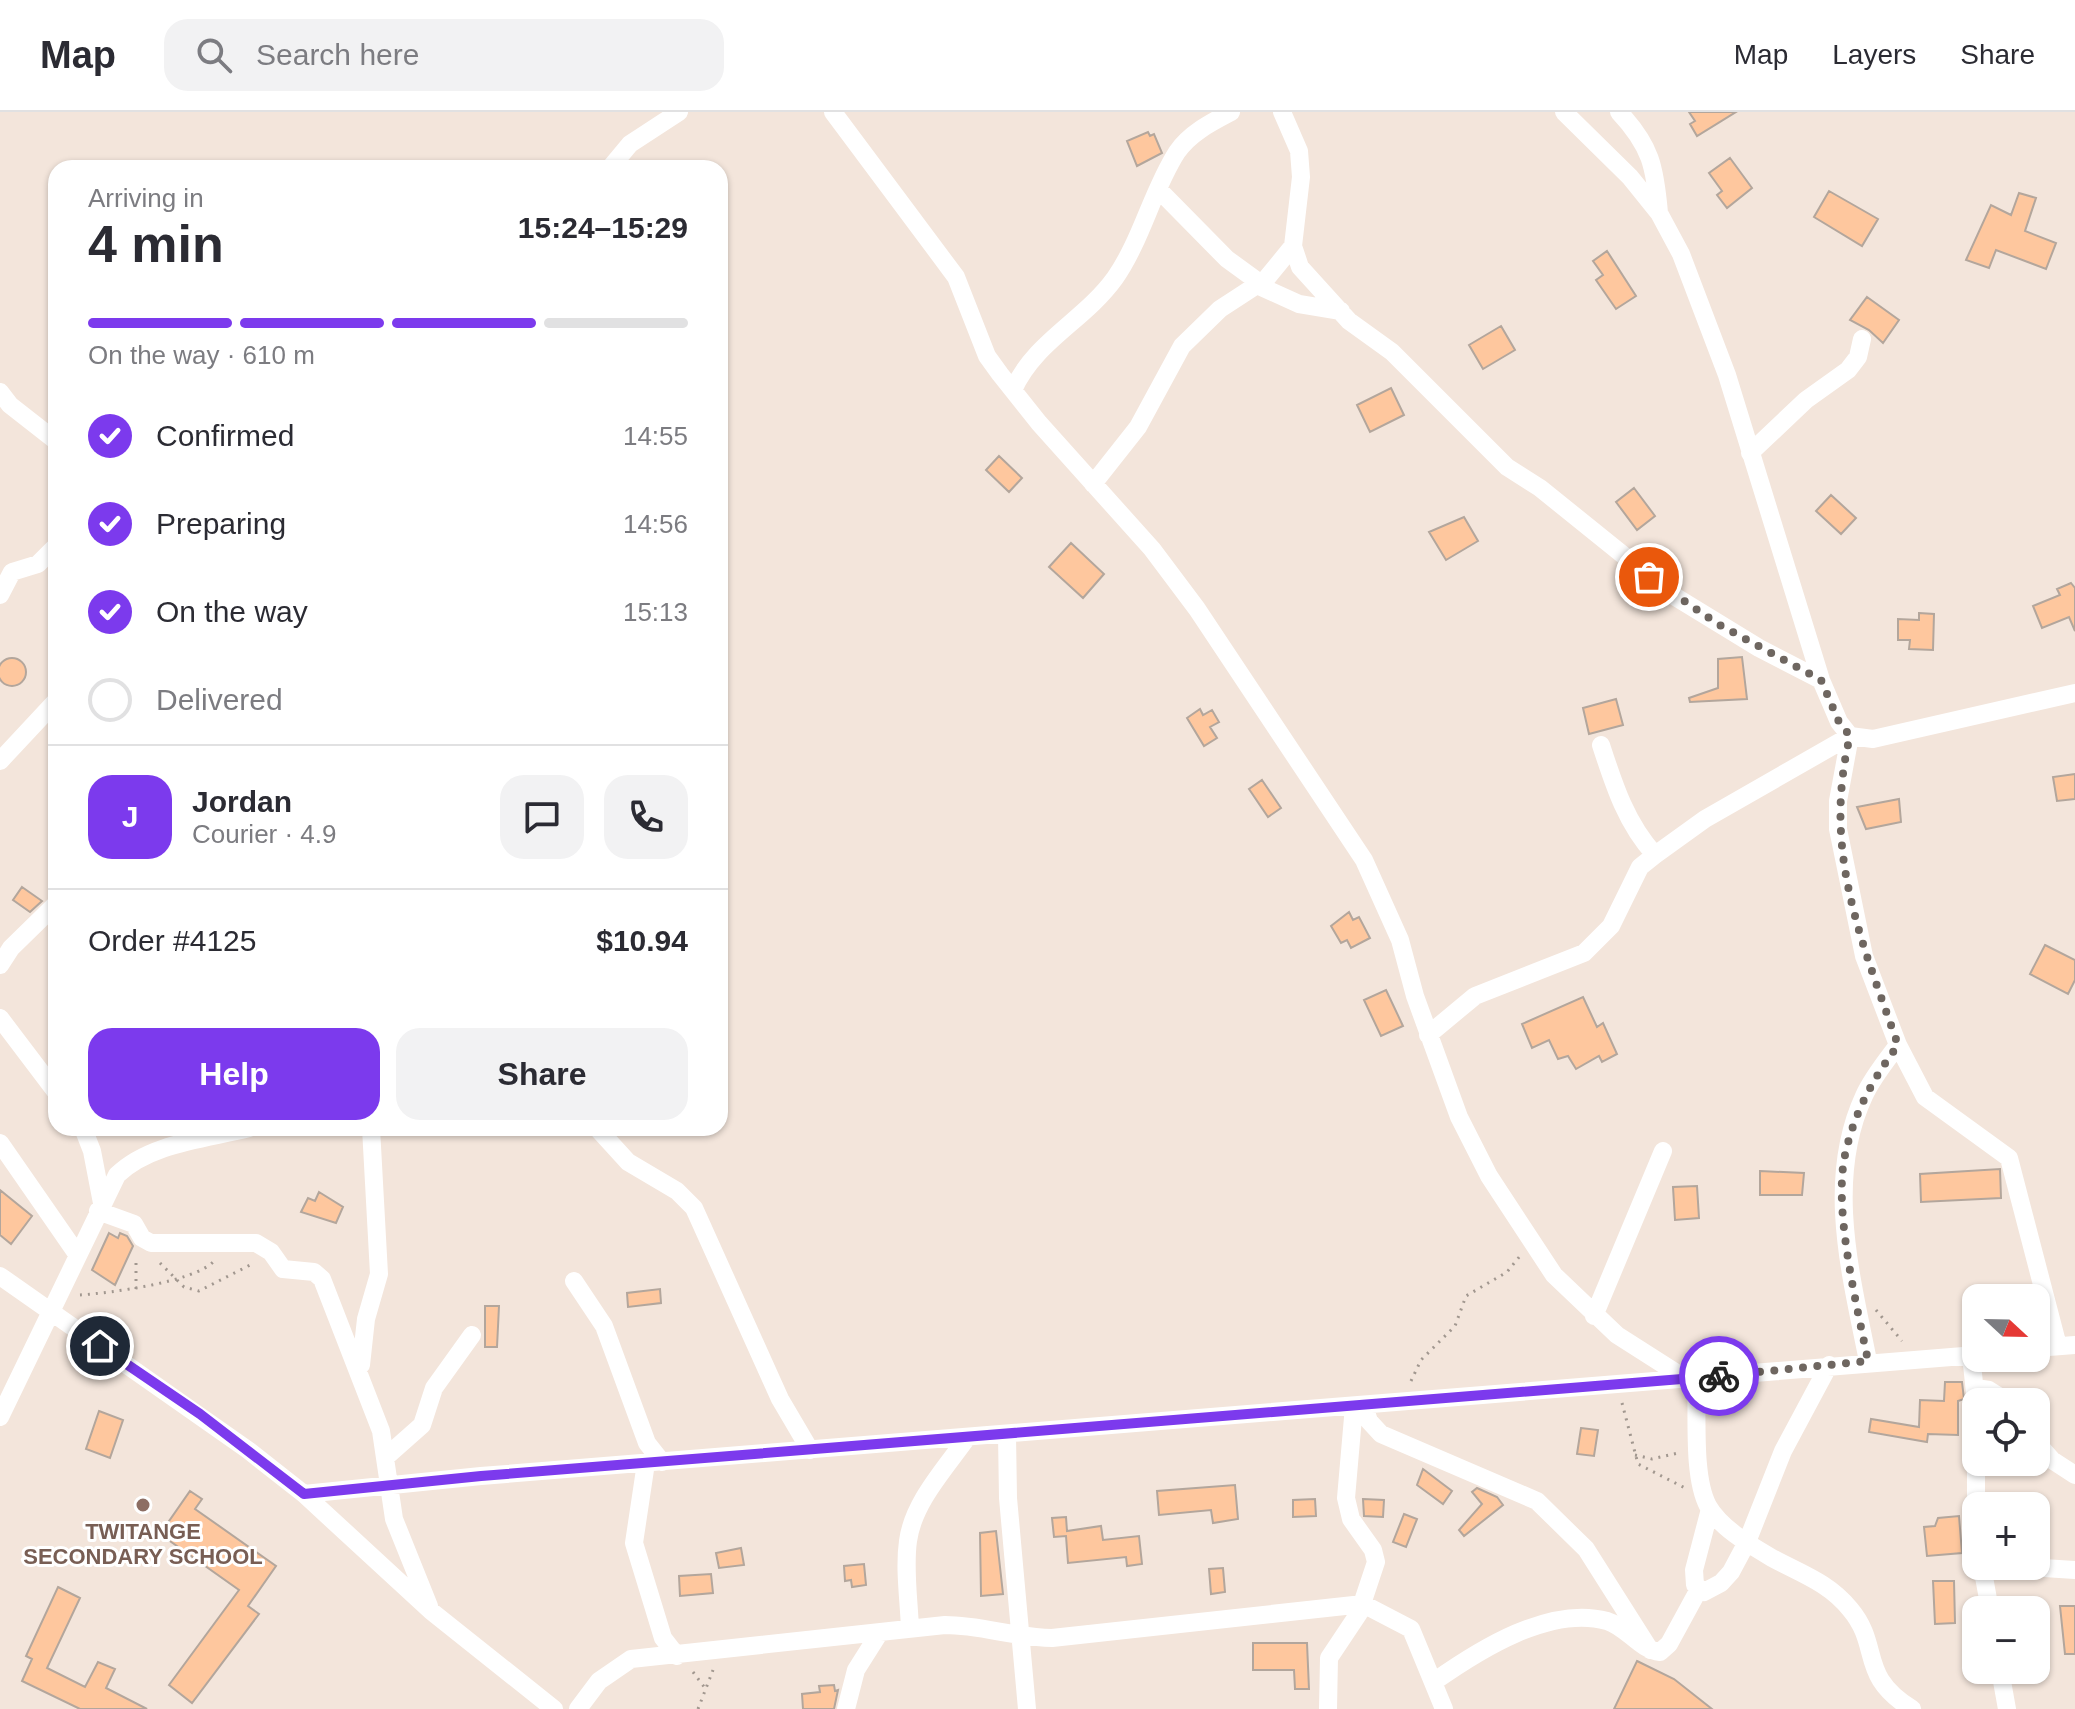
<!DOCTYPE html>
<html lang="en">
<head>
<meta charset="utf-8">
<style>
	:root { --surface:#fff; --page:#f2f2f3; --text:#2b2b33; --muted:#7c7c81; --line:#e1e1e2; --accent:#7c3aed }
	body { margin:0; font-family:Helvetica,sans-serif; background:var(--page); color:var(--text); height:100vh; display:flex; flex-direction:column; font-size:30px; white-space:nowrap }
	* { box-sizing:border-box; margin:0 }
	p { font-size:26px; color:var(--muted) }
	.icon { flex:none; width:44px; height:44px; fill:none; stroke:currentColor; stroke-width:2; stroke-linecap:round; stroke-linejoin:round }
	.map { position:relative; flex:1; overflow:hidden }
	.side { position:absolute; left:48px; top:48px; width:680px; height:976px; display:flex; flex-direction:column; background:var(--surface); border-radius:24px; box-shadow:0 2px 6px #0004 }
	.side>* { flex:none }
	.needle { width:52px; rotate:112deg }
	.controls { position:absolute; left:1962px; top:1172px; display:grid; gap:16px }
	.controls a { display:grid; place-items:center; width:88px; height:88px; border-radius:16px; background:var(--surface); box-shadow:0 2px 6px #0004; font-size:40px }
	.pin { position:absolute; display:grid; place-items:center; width:68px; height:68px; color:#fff; margin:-34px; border:4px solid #fff; border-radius:50%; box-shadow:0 2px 8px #0007 }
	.courier { position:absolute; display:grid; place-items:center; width:80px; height:80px; margin:-40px; border:6px solid #7c3aed; border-radius:50%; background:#fff; color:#222; box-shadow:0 2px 10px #0007 }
	.head em { font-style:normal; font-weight:600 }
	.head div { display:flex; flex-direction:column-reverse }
	.head { display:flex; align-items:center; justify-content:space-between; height:136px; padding:0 40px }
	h1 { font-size:52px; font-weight:600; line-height:60px }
	.bar { display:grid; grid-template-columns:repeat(4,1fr); gap:12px 8px; align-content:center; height:96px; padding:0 40px }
	.bar i { height:10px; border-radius:6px; background:var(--line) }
	.bar .active { background:var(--accent) }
	.bar p { grid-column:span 4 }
	.line { display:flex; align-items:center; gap:20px; padding:0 40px; border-top:2px solid var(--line) }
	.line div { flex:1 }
	.round { display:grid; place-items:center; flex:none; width:84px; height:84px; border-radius:24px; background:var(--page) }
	ol { padding:0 40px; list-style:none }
	li { display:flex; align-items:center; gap:24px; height:88px }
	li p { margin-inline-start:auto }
	li .icon { padding:8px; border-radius:50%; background:var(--accent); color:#fff; stroke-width:4 }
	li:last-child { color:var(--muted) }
	li i { width:44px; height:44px; border:4px solid var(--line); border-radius:50% }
	.action { display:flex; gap:16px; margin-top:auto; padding:16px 40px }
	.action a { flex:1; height:92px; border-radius:24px; background:var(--accent); color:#fff; font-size:32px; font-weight:600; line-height:92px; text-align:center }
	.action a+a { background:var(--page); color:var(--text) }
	header { display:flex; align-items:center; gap:48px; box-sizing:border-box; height:112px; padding:0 40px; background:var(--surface); border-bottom:2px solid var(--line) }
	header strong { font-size:38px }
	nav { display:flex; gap:44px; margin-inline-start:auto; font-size:28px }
	.search { width:560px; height:72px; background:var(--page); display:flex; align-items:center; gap:20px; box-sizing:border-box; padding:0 28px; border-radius:24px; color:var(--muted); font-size:30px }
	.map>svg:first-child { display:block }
	.building { fill:#fec79e; stroke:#b3a69c; stroke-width:2 }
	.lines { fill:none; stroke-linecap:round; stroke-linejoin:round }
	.path { stroke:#a1978f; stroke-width:3; stroke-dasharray:2 6; stroke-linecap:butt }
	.street { stroke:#fff; stroke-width:18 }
	.done { stroke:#6e6660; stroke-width:8; stroke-dasharray:0 14.4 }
	.route { stroke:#7c3aed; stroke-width:10 }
	.education-dot { fill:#8d6e63; stroke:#fff; stroke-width:3 }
	.labels { text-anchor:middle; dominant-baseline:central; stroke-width:6; stroke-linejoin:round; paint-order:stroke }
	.education-label { font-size:22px; font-weight:bold; fill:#785e54; stroke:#fff }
</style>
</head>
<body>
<header>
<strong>Map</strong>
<div class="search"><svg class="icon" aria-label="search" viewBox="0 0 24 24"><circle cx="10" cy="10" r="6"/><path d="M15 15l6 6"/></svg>Search here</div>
<nav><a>Map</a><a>Layers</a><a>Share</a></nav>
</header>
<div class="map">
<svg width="2075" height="1597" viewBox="0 0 2075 1597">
	<rect width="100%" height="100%" fill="#f3e5db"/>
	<path class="building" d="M 1689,0 L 1736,0 L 1697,24 L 1690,12 L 1695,9 Z
		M 1148,20 L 1150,24 L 1154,22 L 1162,41 L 1137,54 L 1127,29 Z
		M 1730,46 L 1752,76 L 1727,96 L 1717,83 L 1722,79 L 1709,61 Z
		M 1829,79 L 1878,107 L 1862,134 L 1814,105 Z
		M 2019,81 L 2036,86 L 2025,119 L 2056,131 L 2046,157 L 1996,138 L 1989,156 L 1966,148 L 1991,93 L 2011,103 Z
		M 1607,139 L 1636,184 L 1616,197 L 1596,168 L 1603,163 L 1593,149 Z
		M 1867,185 L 1899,208 L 1883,231 L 1869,218 L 1850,208 Z
		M 1501,214 L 1515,238 L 1483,257 L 1469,233 Z
		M 1391,276 L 1404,303 L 1370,320 L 1357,293 Z
		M 999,344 L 1022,366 L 1009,380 L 986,358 Z
		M 1634,376 L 1655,404 L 1637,418 L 1616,390 Z
		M 1831,383 L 1856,406 L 1841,422 L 1816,399 Z
		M 1464,405 L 1478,429 L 1446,448 L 1429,420 Z
		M 1071,431 L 1104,462 L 1083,486 L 1049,455 Z
		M 2071,471 L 2075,476 L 2075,519 L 2069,505 L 2042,516 L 2033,494 L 2060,483 L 2057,477 Z
		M 1919,501 L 1934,502 L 1933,538 L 1909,537 L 1910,528 L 1898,528 L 1898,507 L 1919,508 Z
		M 1742,545 L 1747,587 L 1690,590 L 1689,586 L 1718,576 L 1718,547 Z
		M-2 560a14 14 0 1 1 28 0a14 14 0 1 1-28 0Z
		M 1616,587 L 1623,613 L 1589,622 L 1583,596 Z
		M 1200,597 L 1203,603 L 1212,598 L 1219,610 L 1210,615 L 1217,626 L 1204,634 L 1187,606 Z
		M 2075,662 L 2075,687 L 2057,689 L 2053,665 Z
		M 1262,668 L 1281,696 L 1268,705 L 1249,677 Z
		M 1899,687 L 1901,710 L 1866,717 L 1857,695 Z
		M 22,775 L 42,789 L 30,800 L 13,788 Z
		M 1349,800 L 1353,808 L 1359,805 L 1370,826 L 1351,836 L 1347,828 L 1341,831 L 1331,814 Z
		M 2045,833 L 2075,848 L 2075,868 L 2068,882 L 2030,862 Z
		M 1386,878 L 1403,914 L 1381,924 L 1364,888 Z
		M 1583,885 L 1597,915 L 1603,911 L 1617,942 L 1602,950 L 1599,944 L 1576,957 L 1568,944 L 1558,947 L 1549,928 L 1532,936 L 1522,912 Z
		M 2000,1057 L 2001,1086 L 1921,1090 L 1920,1062 Z
		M 1760,1059 L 1804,1061 L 1802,1083 L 1760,1083 Z
		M 1697,1074 L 1699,1106 L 1675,1108 L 1673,1075 Z
		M 0,1078 L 32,1104 L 11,1132 L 0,1123 Z
		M 319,1080 L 343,1095 L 336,1111 L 301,1100 L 308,1086 L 315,1089 Z
		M 109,1121 L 118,1126 L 120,1121 L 127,1124 L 133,1134 L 115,1173 L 92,1158 Z
		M 660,1177 L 661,1191 L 628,1195 L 627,1181 Z
		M 485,1194 L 499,1194 L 497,1235 L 485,1235 Z
		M 1945,1270 L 1962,1270 L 1964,1287 L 1958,1289 L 1958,1323 L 1928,1322 L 1927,1330 L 1869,1320 L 1871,1307 L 1919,1315 L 1920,1288 L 1944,1289 Z
		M 99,1299 L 123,1308 L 110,1346 L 86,1337 Z
		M 1581,1316 L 1598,1318 L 1594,1344 L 1577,1342 Z
		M 1423,1357 L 1452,1379 L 1443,1392 L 1417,1373 Z
		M 1235,1373 L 1238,1407 L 1213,1411 L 1211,1398 L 1159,1403 L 1157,1379 Z
		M 1477,1376 L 1497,1385 L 1503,1393 L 1464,1424 L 1459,1418 L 1482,1392 L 1472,1380 Z
		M 190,1379 L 202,1387 L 195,1397 L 276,1454 L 248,1494 L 259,1502 L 192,1591 L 169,1573 L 239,1478 L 160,1422 Z
		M 1315,1387 L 1316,1404 L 1293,1405 L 1293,1388 Z
		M 1363,1387 L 1384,1388 L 1383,1405 L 1364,1404 Z
		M 1404,1402 L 1417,1407 L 1406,1435 L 1393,1430 Z
		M 1959,1404 L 1962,1441 L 1927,1444 L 1924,1415 L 1935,1414 L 1938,1406 Z
		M 1066,1405 L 1067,1419 L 1101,1414 L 1103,1428 L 1139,1424 L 1142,1452 L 1127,1454 L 1126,1445 L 1068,1451 L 1066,1424 L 1054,1425 L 1052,1406 Z
		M 996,1419 L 1003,1482 L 981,1484 L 980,1421 Z
		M 741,1436 L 744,1453 L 719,1456 L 716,1441 Z
		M 864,1452 L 866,1473 L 852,1475 L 851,1468 L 845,1469 L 844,1454 Z
		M 1223,1456 L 1225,1480 L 1211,1482 L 1209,1457 Z
		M 711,1462 L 713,1481 L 680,1484 L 679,1464 Z
		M 1933,1469 L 1954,1469 L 1955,1511 L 1935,1512 Z
		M 58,1475 L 80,1486 L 47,1556 L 85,1575 L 98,1550 L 115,1557 L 106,1576 L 147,1597 L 80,1597 L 22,1569 L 32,1547 L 26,1544 Z
		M 2060,1494 L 2075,1494 L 2075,1542 L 2065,1542 Z
		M 1253,1531 L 1307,1531 L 1309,1577 L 1295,1577 L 1294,1558 L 1253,1558 Z
		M 1637,1549 L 1674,1567 L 1712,1597 L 1614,1597 Z
		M 834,1573 L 835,1579 L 838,1578 L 834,1597 L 803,1597 L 802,1582 L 820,1580 L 819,1574 Z"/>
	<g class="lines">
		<path class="path" d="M 49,466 L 56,472
			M 160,1151 L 184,1175 L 199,1179 L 254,1151
			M 136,1177 L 136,1145
			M 80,1183 C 110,1181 195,1170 214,1149
			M 1876,1198 L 1902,1229
			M 1411,1269 L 1421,1248 L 1455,1214 L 1466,1184 L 1507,1160 L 1520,1144
			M 1622,1291 L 1638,1352 L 1685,1376
			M 1635,1343 L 1652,1347 L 1678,1341
			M 693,1560 L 705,1576
			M 698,1597 L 713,1558"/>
		<path class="street" d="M 833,0 L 956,165 L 987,244 L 1000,262 L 1039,311 L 1152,437 L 1197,497 L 1364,748 L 1400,828 L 1415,884 L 1459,1005 L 1489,1064 L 1554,1163 L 1617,1223 L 1686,1267
			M 1282,0 L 1299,39 L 1301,65 L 1293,134 L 1300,155 L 1349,209 L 1392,240 L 1507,355 L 1540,376 L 1674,484 L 1759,536 L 1821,568
			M 1564,0 L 1630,65 L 1659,101 L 1681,142 L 1727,263 L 1821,568 L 1839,610 L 1850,624 L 1873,627 L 2075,581
			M 1619,0 C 1651,34 1655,55 1659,101
			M 610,56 L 630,32 L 679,0
			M 1159,78 L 1227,147 L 1260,171
			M 1257,173 L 1299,192 L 1341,199
			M 1013,278 C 1035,229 1084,209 1115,166 C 1142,127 1152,79 1177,40 C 1190,21 1212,10 1231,0
			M 0,280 L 10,293 L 56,329
			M 1750,341 L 1806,288 L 1848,258 L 1858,245 L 1862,227
			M 1093,372 L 1138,315 L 1182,234 L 1220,197 L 1266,167 L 1293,134
			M 0,483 L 12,460 L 38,452 L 56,434
			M 1850,624 L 1838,689 L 1838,717 L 1864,844 L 1898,933 L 1925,985 L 2009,1046 L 2058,1234
			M 1601,633 C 1614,673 1626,711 1655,743
			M 0,649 L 56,589
			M 0,853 L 11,836 L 56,792
			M 0,906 L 56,980
			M 1428,923 L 1475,884 L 1584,841 L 1611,814 L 1640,755 L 1655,743 L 1705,707 L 1850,624
			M 83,1016 L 92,1039 L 102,1091
			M 597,1016 L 628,1050 L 677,1079 L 694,1096 L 780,1287 L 810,1338
			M 0,1031 L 77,1142
			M 98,1099 L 134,1112 L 142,1126 L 151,1131 L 256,1131 L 271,1140 L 283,1157 L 314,1160 L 322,1167 L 381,1319 L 394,1407 L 429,1494
			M 0,1164 L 248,1338 L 304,1382 L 431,1499 L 554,1597
			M 574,1169 L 604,1214 L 647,1331 L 662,1350
			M 1594,1204 L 1663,1039
			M 2036,1236 L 2075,1233
			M 1971,1243 L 1976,1290
			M 1868,1249 C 1851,1163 1825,1068 1864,984 C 1872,966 1886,949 1898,933
			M 361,1253 L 366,1207 L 379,1162 L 371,1016
			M 1696,1266 C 1698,1300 1692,1364 1708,1394 C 1721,1417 1752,1434 1774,1447 C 1802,1462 1829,1471 1850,1497 C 1882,1535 1857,1563 1912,1597
			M 1976,1276 L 1989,1278 L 2008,1290
			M 1976,1290 L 1976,1428
			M 1364,1294 L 1369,1309 L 1381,1322 L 1537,1389 L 1586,1437 L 1650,1538
			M 0,1305 L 117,1063 C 150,1031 206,1027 249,1016
			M 1007,1323 L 1008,1386 L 1027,1597
			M 2036,1330 L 2052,1348 L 2075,1363
			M 387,1344 L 422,1313 L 434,1276 L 472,1223
			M 646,1351 L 634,1431 L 663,1526 L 677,1544
			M 304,1382 L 481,1364 L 1976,1243
			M 1710,1397 L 1694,1458 L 1695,1473 L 1704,1480 L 1721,1471 L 1731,1460 L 1747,1430 L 1783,1339 L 1829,1253
			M 1982,1454 L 1990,1498
			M 2013,1454 L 2075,1458
			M 910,1517 C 909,1488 904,1457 908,1429 C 913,1391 944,1358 966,1327
			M 2000,1558 L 2007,1597
			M 1435,1569 C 1479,1538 1550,1493 1607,1509 C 1627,1515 1640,1538 1660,1540 L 1669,1532 L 1699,1477
			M 578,1597 L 599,1569 L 631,1547 L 945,1513 C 982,1513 1016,1526 1052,1526 L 1363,1492 L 1411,1517 L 1444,1597
			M 846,1597 L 856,1558 L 880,1520
			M 1328,1597 L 1329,1546 L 1359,1501 L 1376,1450 L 1373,1438 L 1351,1407 L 1346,1386 L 1354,1294"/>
	</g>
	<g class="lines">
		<path class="done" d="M 1649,465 L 1718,512 L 1821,568 L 1839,610 L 1850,624 C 1822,739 1861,827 1898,933 C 1873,967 1854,1001 1845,1043 C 1833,1097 1857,1194 1868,1249 L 1719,1264"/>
		<path class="route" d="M 100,1234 L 200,1302 L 304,1382 L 481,1364 L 1719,1264"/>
	</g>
	<circle class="education-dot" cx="143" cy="1393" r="8"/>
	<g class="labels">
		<g class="education-label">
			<text x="143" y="1419">TWITANGE<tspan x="143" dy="25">SECONDARY SCHOOL</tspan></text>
		</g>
	</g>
</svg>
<div class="controls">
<a><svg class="needle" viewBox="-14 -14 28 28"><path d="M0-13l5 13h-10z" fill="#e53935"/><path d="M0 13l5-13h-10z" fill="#7c7c81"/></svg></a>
<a><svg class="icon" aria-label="locate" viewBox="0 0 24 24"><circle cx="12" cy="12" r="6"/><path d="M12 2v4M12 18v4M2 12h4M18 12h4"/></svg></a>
<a>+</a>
<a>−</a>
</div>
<div class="pin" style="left:1649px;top:465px;background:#ea580c"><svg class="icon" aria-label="bag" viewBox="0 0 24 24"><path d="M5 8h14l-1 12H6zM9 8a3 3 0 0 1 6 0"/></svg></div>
<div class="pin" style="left:100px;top:1234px;background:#1f2937"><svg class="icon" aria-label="home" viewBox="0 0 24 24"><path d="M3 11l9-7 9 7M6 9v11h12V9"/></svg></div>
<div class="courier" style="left:1719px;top:1264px"><svg class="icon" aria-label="bike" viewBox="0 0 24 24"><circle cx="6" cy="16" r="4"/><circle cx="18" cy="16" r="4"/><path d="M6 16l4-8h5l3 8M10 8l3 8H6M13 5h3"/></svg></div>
<section class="side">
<div class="head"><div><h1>4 min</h1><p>Arriving in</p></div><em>15:24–15:29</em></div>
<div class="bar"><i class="active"></i><i class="active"></i><i class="active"></i><i></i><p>On the way · 610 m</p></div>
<ol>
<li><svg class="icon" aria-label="check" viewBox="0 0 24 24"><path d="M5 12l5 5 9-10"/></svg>Confirmed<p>14:55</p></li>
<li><svg class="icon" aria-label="check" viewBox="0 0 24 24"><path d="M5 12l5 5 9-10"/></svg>Preparing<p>14:56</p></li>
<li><svg class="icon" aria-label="check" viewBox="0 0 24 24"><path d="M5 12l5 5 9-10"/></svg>On the way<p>15:13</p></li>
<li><i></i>Delivered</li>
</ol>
<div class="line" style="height:144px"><b class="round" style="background:var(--accent);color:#fff">J</b><div><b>Jordan</b><p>Courier · 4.9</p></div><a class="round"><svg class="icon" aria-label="chat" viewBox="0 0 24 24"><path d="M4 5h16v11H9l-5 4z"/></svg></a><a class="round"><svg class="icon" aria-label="phone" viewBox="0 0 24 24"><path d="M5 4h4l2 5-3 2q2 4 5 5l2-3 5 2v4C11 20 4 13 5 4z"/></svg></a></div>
<div class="line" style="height:104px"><div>Order #4125</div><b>$10.94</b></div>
<div class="action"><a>Help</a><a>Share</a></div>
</section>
</div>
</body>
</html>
